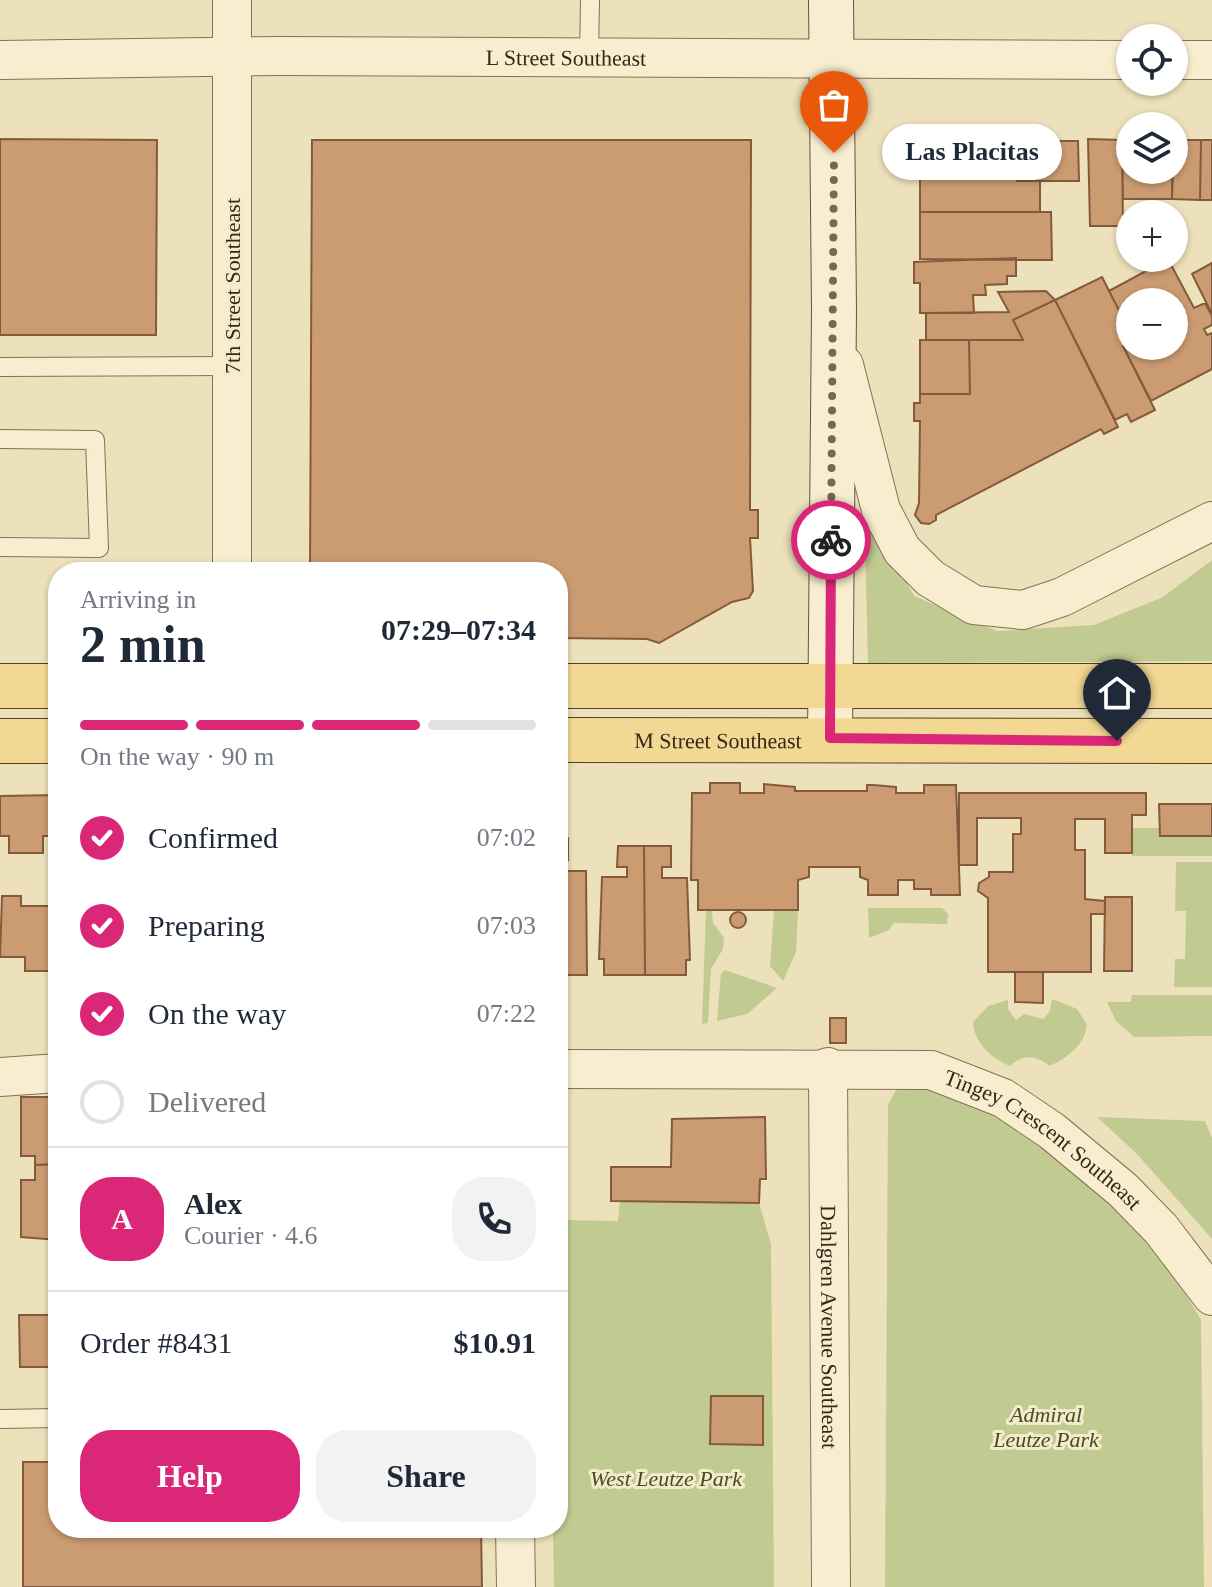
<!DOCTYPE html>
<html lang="en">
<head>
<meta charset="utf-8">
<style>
	:root { --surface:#fff; --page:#f2f2f3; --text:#1f2937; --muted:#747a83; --line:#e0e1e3; --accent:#db2777 }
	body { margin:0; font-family:Georgia,serif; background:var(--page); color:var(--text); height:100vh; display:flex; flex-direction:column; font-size:30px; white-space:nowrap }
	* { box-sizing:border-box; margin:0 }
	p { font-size:26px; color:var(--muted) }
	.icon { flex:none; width:44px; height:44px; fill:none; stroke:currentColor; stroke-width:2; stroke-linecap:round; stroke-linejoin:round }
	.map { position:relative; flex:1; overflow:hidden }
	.sheet { position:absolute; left:48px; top:562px; width:520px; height:976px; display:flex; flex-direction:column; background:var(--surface); border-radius:32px; box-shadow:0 2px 6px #0004 }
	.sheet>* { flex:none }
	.fabs { position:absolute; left:1116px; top:24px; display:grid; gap:16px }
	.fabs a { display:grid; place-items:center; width:72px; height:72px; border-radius:50%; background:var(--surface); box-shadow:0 2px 6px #0004; font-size:40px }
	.pin { position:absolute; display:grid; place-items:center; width:68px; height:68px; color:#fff; margin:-82px -34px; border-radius:50% 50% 50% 0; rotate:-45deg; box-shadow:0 0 8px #0007 }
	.pin .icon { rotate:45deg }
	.courier { position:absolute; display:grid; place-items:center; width:80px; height:80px; margin:-40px; border:6px solid #db2777; border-radius:50%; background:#fff; color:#222; box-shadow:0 2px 10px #0007 }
	.bubble { position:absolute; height:56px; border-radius:28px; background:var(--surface); box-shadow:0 2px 6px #0004; font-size:26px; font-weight:600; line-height:56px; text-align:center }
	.headline em { font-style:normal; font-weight:600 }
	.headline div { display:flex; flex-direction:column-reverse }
	.headline { display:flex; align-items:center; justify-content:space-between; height:136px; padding:0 32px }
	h1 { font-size:52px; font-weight:600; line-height:60px }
	.bar { display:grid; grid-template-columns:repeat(4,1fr); gap:12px 8px; align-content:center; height:96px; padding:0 32px }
	.bar i { height:10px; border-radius:6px; background:var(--line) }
	.bar .selected { background:var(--accent) }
	.bar p { grid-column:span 4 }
	.line { display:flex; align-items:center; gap:20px; padding:0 32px; border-top:2px solid var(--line) }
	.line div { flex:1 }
	.round { display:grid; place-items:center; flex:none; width:84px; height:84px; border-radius:32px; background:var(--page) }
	ol { padding:0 32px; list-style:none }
	li { display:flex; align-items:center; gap:24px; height:88px }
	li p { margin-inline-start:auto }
	li .icon { padding:8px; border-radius:50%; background:var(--accent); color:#fff; stroke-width:4 }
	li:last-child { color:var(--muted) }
	li i { width:44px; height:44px; border:4px solid var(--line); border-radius:50% }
	.cta { display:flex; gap:16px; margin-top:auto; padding:16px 32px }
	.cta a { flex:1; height:92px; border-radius:32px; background:var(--accent); color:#fff; font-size:32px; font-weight:600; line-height:92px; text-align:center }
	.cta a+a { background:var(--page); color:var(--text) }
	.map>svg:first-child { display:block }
	.green { fill:#c1cb91 }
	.building { fill:#cb9b72; stroke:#835b3c; stroke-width:2 }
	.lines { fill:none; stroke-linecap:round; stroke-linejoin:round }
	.lane-casing { stroke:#847156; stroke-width:20 }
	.street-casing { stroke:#847156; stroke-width:40 }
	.secondary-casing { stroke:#66523a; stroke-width:46 }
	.primary-casing { stroke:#523f2b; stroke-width:46 }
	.lane { stroke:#f8eecf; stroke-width:18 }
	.street { stroke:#f8eecf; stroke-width:38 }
	.secondary { stroke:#f8eecf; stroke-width:44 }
	.primary { stroke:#f2d893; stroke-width:44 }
	.done { stroke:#756953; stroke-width:8; stroke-dasharray:0 14.4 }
	.route { stroke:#db2777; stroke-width:10 }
	.labels { text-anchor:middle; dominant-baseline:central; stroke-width:6; stroke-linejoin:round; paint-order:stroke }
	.street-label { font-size:22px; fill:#34281b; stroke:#f5ebcc }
	.park-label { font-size:22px; font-style:italic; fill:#425022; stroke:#f5ebcc }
</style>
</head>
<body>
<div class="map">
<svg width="1212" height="1587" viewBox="0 0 1212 1587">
	<rect width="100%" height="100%" fill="#ede1bc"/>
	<path class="green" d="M 864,505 L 914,596 L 997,631 L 1094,625 L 1163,597 L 1212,560 L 1212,661 L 868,663 Z
		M 1132,828 L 1160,828 L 1160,836 L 1212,836 L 1212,856 L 1132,856 Z
		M 1176,862 L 1212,862 L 1212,987 L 1174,987 L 1175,959 L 1185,959 L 1186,911 L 1175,911 Z
		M 868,908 L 942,908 L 948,914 L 947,924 L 894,923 L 889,930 L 869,938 Z
		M 706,910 L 712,910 L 713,923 L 724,938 L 723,949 L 711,969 L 708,1023 L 702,1024 Z
		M 774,910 L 798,910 L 796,952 L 783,981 L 770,966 Z
		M 725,970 L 777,988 L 747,1014 L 717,1021 L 721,973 Z
		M 1132,995 L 1212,995 L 1212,1036 L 1134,1037 L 1116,1021 L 1107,1002 L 1131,1002 Z
		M 1052,999 L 1077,1009 L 1087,1025 C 1084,1046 1068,1057 1050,1066 C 1036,1056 1024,1053 1010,1066 C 992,1058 974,1044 973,1022 L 988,1006 L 1008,1000 L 1008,1009 L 1016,1020 L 1024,1014 L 1043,1019 L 1050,1011 Z
		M 899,1084 C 1010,1087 1151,1227 1201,1320 L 1204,1587 L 885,1587 L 888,1105 Z
		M 1097,1117 L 1205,1121 L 1212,1138 L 1212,1239 L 1137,1154 Z
		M 620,1201 L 759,1203 L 771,1244 L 774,1587 L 554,1587 L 553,1528 L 558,1528 L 558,1220 L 618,1221 Z"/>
	<path class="building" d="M 0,139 L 157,140 L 156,335 L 0,335 Z
		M 1088,139 L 1122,140 L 1123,226 L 1090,226 Z
		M 312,140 L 751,140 L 750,510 L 758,510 L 758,538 L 750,538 L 753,591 L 749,598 L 732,602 L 659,643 L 647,639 L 558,638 L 558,572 L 310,572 Z
		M 1122,140 L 1130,140 L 1130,170 L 1172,170 L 1172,199 L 1123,199 Z
		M 1174,140 L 1201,140 L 1200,200 L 1172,199 Z
		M 1201,140 L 1212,140 L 1212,200 L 1200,200 Z
		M 920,141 L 1078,141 L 1079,181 L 1017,181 L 1017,174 L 920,176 Z
		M 1017,174 L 1017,181 L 1040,181 L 1040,212 L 920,212 L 920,176 Z
		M 920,212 L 1051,212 L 1052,260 L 920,259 Z
		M 1016,258 L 1016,276 L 1007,276 L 1007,284 L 985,285 L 986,295 L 973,295 L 974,313 L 920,313 L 920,283 L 914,283 L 914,262 Z
		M 1168,259 L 1194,308 L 1205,303 L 1212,316 L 1212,325 L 1204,329 L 1207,335 L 1212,333 L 1212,369 L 1151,401 L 1123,346 L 1130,343 L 1130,346 L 1174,346 L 1174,302 L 1130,302 L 1130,332 L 1109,291 Z
		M 1212,263 L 1212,314 L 1192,274 Z
		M 1102,277 L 1130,332 L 1130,343 L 1123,346 L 1155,410 L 1131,422 L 1127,414 L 1115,420 L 1055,300 Z
		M 1046,291 L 1055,300 L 1013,320 L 1023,340 L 926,340 L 926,313 L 1009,312 L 998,292 Z
		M 1055,300 L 1118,427 L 1104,434 L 1101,429 L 936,515 L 936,520 L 929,524 L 921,523 L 915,515 L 919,503 L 920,421 L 914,421 L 914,403 L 920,403 L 920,394 L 970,394 L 969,340 L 1023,340 L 1013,320 Z
		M 920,340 L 969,340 L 970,394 L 920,394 Z
		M 710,783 L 740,783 L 740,793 L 764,793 L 764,784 L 795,787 L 795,791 L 867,791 L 867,785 L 873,785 L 896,787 L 896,793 L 924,793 L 924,785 L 956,785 L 960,895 L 931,895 L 931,889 L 914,889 L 914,880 L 898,880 L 898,895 L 868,895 L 868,880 L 860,877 L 860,867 L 809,867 L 809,877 L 798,880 L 798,910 L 698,910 L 698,880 L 691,880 L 692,793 L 710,793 Z
		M 959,793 L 1146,793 L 1146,815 L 1132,815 L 1132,853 L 1105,853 L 1105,819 L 1075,819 L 1075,850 L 1085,850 L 1085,899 L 1105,901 L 1105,914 L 1091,914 L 1091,972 L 988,972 L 988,898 L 978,891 L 979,883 L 989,877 L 989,872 L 1013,872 L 1013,834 L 1021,834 L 1021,818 L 977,818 L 977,865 L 959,865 Z
		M 58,795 L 58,836 L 43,836 L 43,853 L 9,853 L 9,836 L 0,836 L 0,796 Z
		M 1159,804 L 1212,804 L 1212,836 L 1160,836 Z
		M 558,838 L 568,838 L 568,860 L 563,860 L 563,871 L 586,871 L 587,975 L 558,975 Z
		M 618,846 L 644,846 L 645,975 L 604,975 L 604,959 L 599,959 L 602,877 L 627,877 L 627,867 L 617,867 Z
		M 644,846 L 671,846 L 671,867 L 662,867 L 662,878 L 687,878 L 690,960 L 686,960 L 686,975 L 645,975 Z
		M 2,896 L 21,896 L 21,906 L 49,906 L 49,903 L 58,903 L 58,957 L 49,957 L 49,971 L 25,971 L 25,957 L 0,957 Z
		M 1105,897 L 1132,897 L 1132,971 L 1104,971 Z
		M730 920a8 8 0 1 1 16 0a8 8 0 1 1-16 0Z
		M 1015,972 L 1043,972 L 1043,1003 L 1015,1002 Z
		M 830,1018 L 846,1018 L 846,1043 L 830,1043 Z
		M 21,1097 L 58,1097 L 58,1164 L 35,1165 L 35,1156 L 21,1156 Z
		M 765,1117 L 766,1179 L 760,1179 L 759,1203 L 611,1201 L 611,1167 L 671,1167 L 672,1119 Z
		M 58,1164 L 58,1240 L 21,1237 L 21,1180 L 35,1180 L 35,1165 Z
		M 19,1315 L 58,1315 L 58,1367 L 20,1367 Z
		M 711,1396 L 763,1396 L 763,1445 L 710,1444 Z
		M 23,1462 L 58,1462 L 58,1528 L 481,1528 L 482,1587 L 23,1587 Z"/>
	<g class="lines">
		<defs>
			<path id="lane" d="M 589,58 L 590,0
				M 0,367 L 232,366
				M 0,439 L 95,440 L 99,548 L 0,547
				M 0,1419 L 58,1418"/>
			<g id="street">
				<path d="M 232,0 L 232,572"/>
				<path id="s1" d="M 0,60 L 279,56 L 1130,60"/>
				<path d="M 1174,60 L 1212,60"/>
				<path d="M 844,365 L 881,510 L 902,550 L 930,578 L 974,605 L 1023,610 L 1062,597 L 1212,521"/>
				<path id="s2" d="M 828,1067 L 831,1587"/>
				<path id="s3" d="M 558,1069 L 931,1070 L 1003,1098 L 1052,1131 L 1123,1190 L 1161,1229 L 1212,1296"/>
				<path d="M 0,1077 L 58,1073"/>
				<path d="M 515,1528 L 516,1587"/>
			</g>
			<path id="secondary" d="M 830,738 L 834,310 L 831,0"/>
			<g id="primary">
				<path d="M 0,686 L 58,686"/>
				<path d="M 558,686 L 1212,686"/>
				<path id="s4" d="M 558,740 L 1212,741"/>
				<path d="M 0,741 L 58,741"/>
			</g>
		</defs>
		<use href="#lane" class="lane-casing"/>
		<use href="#street" class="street-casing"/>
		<use href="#secondary" class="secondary-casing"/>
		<use href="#primary" class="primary-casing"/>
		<use href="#lane" class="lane"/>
		<use href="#street" class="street"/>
		<use href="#secondary" class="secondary"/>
		<use href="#primary" class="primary"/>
	</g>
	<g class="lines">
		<path class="done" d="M 831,540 L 834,153"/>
		<path class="route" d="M 831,540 L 830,738 L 1117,741"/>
	</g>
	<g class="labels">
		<g class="street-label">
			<text stroke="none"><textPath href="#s1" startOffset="566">L Street Southeast</textPath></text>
			<text transform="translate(232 286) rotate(-90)">7th Street Southeast</text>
			<text stroke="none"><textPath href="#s4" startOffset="160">M Street Southeast</textPath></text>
			<text stroke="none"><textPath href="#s3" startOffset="506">Tingey Crescent Southeast</textPath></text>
			<text stroke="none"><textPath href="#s2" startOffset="260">Dahlgren Avenue Southeast</textPath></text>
		</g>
		<g class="park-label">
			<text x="1046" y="1414">Admiral<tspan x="1046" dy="25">Leutze Park</tspan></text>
			<text x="666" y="1478">West Leutze Park</text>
		</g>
	</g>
</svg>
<div class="fabs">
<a><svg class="icon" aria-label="locate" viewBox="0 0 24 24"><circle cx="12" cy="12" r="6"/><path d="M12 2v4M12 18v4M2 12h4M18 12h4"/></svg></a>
<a><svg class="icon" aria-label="layers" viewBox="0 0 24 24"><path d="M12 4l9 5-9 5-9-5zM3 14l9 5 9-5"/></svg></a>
<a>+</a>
<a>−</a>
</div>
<div class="pin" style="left:834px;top:153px;background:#ea580c"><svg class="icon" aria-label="bag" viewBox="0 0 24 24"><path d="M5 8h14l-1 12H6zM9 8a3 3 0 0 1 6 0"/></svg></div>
<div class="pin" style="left:1117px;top:741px;background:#1f2937"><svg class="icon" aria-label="home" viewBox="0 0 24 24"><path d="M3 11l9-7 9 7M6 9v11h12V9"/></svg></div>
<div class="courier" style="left:831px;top:540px"><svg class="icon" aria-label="bike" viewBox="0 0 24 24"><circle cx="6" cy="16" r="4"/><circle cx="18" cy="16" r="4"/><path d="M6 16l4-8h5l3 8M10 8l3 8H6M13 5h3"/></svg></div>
<div class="bubble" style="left:882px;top:124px;width:180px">Las Placitas</div>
<section class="sheet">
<div class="headline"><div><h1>2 min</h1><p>Arriving in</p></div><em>07:29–07:34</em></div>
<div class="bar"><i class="selected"></i><i class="selected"></i><i class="selected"></i><i></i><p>On the way · 90 m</p></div>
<ol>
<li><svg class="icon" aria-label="check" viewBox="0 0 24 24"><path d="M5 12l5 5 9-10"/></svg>Confirmed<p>07:02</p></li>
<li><svg class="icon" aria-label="check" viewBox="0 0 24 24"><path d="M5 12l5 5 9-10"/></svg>Preparing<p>07:03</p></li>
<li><svg class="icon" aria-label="check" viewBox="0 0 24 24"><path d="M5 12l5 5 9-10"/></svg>On the way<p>07:22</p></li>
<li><i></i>Delivered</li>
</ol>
<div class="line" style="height:144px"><b class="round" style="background:var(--accent);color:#fff">A</b><div><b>Alex</b><p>Courier · 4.6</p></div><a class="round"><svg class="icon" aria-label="phone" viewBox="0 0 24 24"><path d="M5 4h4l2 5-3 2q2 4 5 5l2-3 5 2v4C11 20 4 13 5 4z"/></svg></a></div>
<div class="line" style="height:104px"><div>Order #8431</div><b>$10.91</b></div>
<div class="cta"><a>Help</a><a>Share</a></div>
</section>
</div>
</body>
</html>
